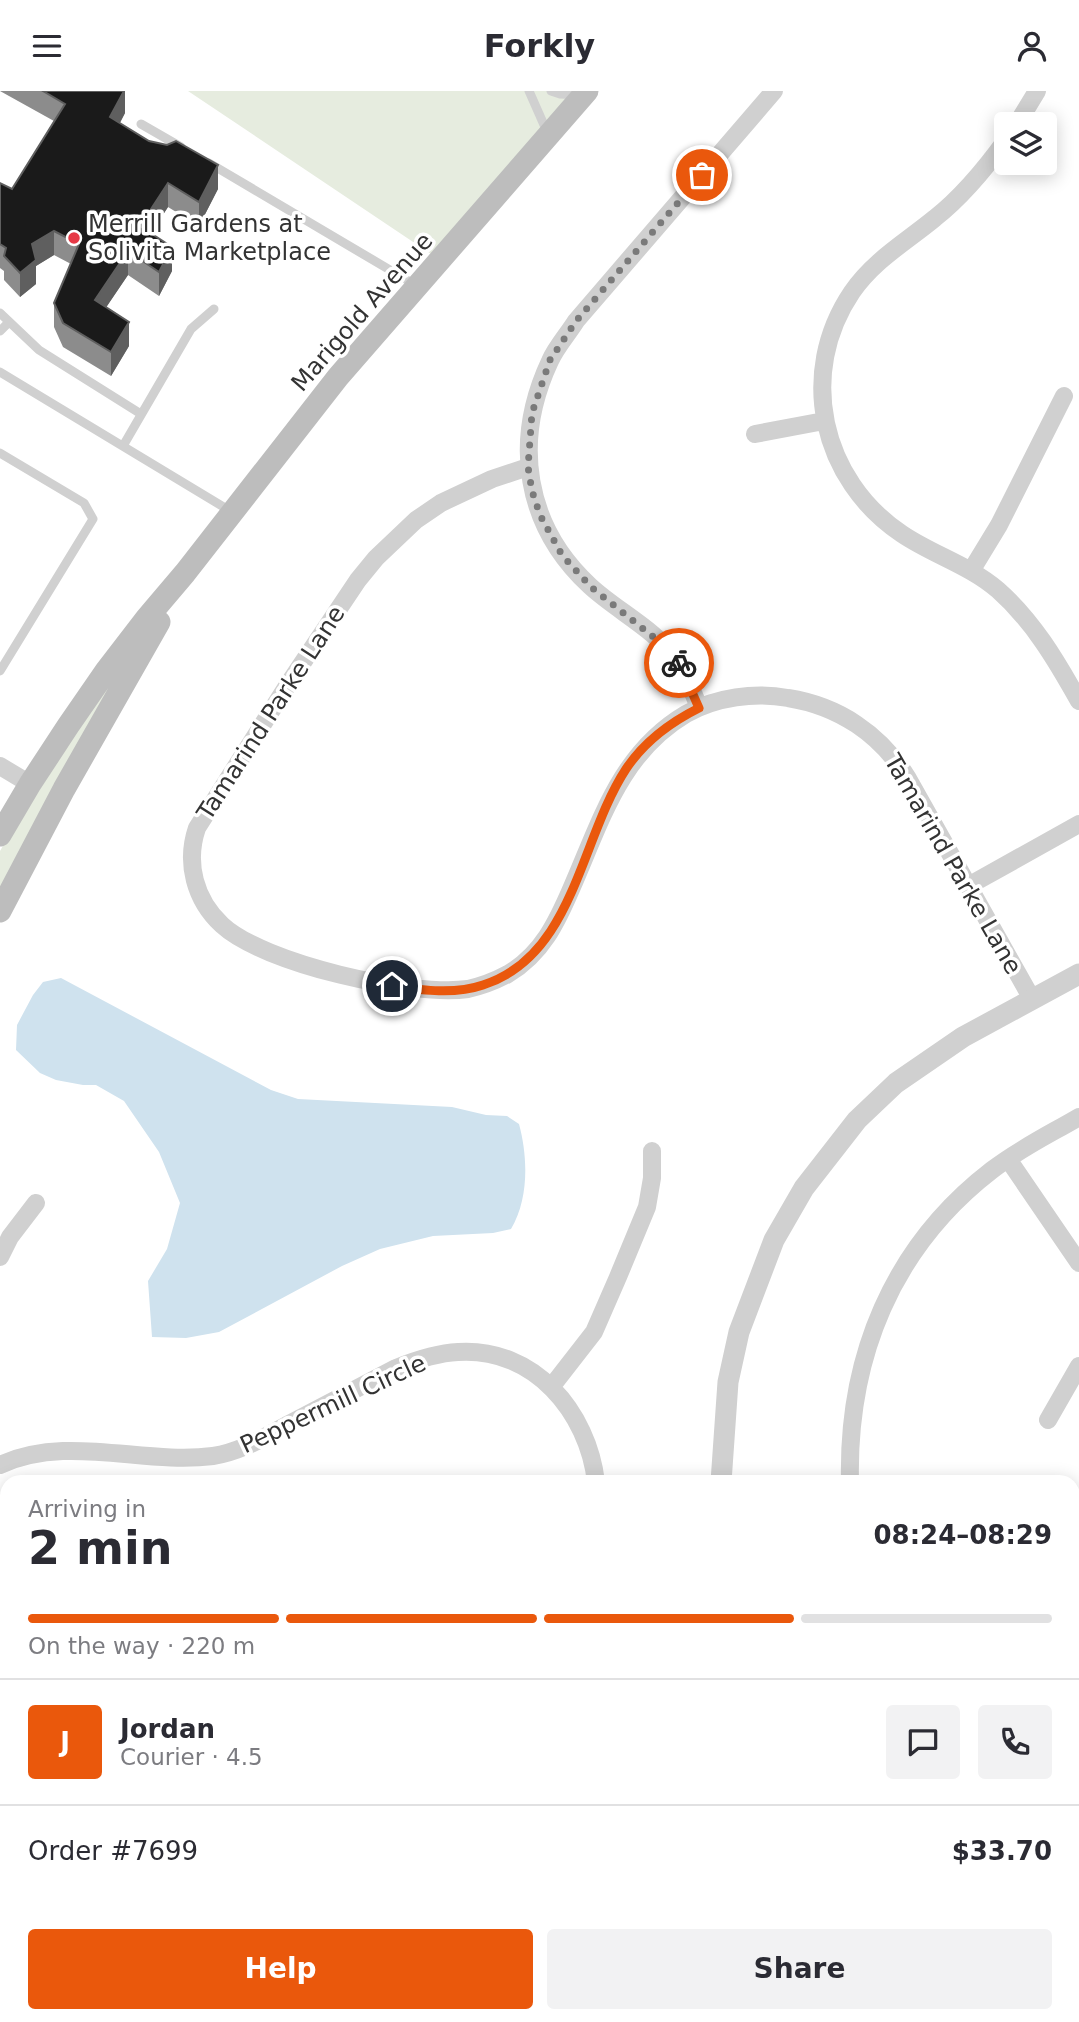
<!DOCTYPE html>
<html lang="en">
<head>
<meta charset="utf-8">
<style>
	:root { --surface:#fff; --page:#f2f2f3; --text:#2b2b33; --muted:#7c7c81; --line:#e1e1e2; --accent:#ea580c }
	body { margin:0; font-family:"DejaVu Sans",sans-serif; background:var(--page); color:var(--text); height:100vh; display:flex; flex-direction:column; font-size:26px; white-space:nowrap }
	* { box-sizing:border-box; margin:0 }
	p { font-size:23px; color:var(--muted) }
	.icon { flex:none; width:38px; height:38px; fill:none; stroke:currentColor; stroke-width:2; stroke-linecap:round; stroke-linejoin:round }
	.map { position:relative; flex:1; overflow:hidden }
	.drawer { position:absolute; left:0px; top:1384px; width:1080px; height:548px; display:flex; flex-direction:column; background:var(--surface); border-radius:21px 21px 0 0; box-shadow:0 4px 18px #0003 }
	.drawer>* { flex:none }
	.controls { position:absolute; left:994px; top:21px; display:grid; gap:14px }
	.controls a { display:grid; place-items:center; width:63px; height:63px; border-radius:7px; background:var(--surface); box-shadow:0 4px 18px #0003; font-size:35px }
	.pin { position:absolute; display:grid; place-items:center; width:60px; height:60px; color:#fff; margin:-30px; border:4px solid #fff; border-radius:50%; box-shadow:0 2px 7px #0007 }
	.courier { position:absolute; display:grid; place-items:center; width:70px; height:70px; margin:-35px; border:5px solid #ea580c; border-radius:50%; background:#fff; color:#222; box-shadow:0 2px 9px #0007 }
	.headline em { font-style:normal; font-weight:600 }
	.headline div { display:flex; flex-direction:column-reverse }
	.headline { display:flex; align-items:center; justify-content:space-between; height:119px; padding:0 28px }
	h1 { font-size:46px; font-weight:600; line-height:52px }
	.bar { display:grid; grid-template-columns:repeat(4,1fr); gap:10px 7px; align-content:center; height:84px; padding:0 28px }
	.bar i { height:9px; border-radius:5px; background:var(--line) }
	.bar .active { background:var(--accent) }
	.bar p { grid-column:span 4 }
	.line { display:flex; align-items:center; gap:18px; padding:0 28px; border-top:2px solid var(--line) }
	.line div { flex:1 }
	.round { display:grid; place-items:center; flex:none; width:74px; height:74px; border-radius:7px; background:var(--page) }
	.cta { display:flex; gap:14px; margin-top:auto; padding:14px 28px }
	.cta a { flex:1; height:80px; border-radius:7px; background:var(--accent); color:#fff; font-size:28px; font-weight:600; line-height:80px; text-align:center }
	.cta a+a { background:var(--page); color:var(--text) }
	header { display:flex; justify-content:space-between; align-items:center; height:91px; padding:0 28px; background:var(--surface); font-size:32px; font-weight:600 }
	.map>svg:first-child { display:block }
	.green { fill:#e6ecdf }
	.water { fill:#cfe2ee }
	.lines { fill:none; stroke-linecap:round; stroke-linejoin:round }
	.stream { stroke:#cfe2ee; stroke-width:4.5 }
	.service { stroke:#d0d0d0; stroke-width:9 }
	.minor { stroke:#d0d0d0; stroke-width:18 }
	.tertiary { stroke:#d0d0d0; stroke-width:21 }
	.secondary { stroke:#bdbdbd; stroke-width:23 }
	.wall { fill:#8c8c8c }
	.shaded-wall { fill:#5f5f5f }
	.building { fill:#1a1a1a; stroke:#5f5f5f; stroke-width:2 }
	.done { stroke:#7a7a7a; stroke-width:7; stroke-dasharray:0 12.6 }
	.route { stroke:#ea580c; stroke-width:9 }
	.poi-dot { fill:#e63946; stroke:#fff; stroke-width:2.5 }
	.labels { text-anchor:middle; dominant-baseline:central; stroke-width:7; stroke-linejoin:round; paint-order:stroke }
	.poi-label { font-size:24px; fill:#333; stroke:#fff; text-anchor:start }
	.street-label { font-size:24px; fill:#333; stroke:#fff }
</style>
</head>
<body>
<header><svg class="icon" aria-label="menu" viewBox="0 0 24 24"><path d="M4 6h16M4 12h16M4 18h16"/></svg>Forkly<svg class="icon" aria-label="person" viewBox="0 0 24 24"><circle cx="12" cy="8" r="4"/><path d="M4 21q1-7 8-7t8 7"/></svg></header>
<div class="map">
<svg width="1079" height="1931" viewBox="0 0 1079 1931">
	<rect width="100%" height="100%" fill="#fff"/>
	<path class="green" d="M 188,0 L 577,0 L 434,165 Z
		M 140,549 L 0,803 L 0,760 L 36,697 Z"/>
	<path class="water" d="M 61,887 L 271,999 L 298,1008 L 452,1016 L 486,1024 L 507,1025 L 519,1033 C 528,1066 529,1108 511,1138 L 493,1142 L 433,1145 L 380,1158 L 342,1175 L 219,1241 L 186,1247 L 152,1246 L 148,1190 L 167,1158 L 180,1112 L 159,1061 L 124,1010 L 96,994 L 83,994 L 56,989 L 40,982 L 16,959 L 17,934 L 33,904 L 43,891 Z"/>
	<g class="lines">
		<path class="stream" d="M 1073,1921 L 1079,1922
			M 366,1931 L 418,1925"/>
		<path class="service" d="M 529,0 L 548,43
			M 551,0 L 560,3 L 578,4
			M 141,33 L 181,56
			M 209,72 L 417,195
			M 0,222 L 39,259 L 141,323
			M 0,240 L 9,231
			M 0,281 L 232,421
			M 123,355 L 191,238 L 214,218
			M 0,362 L 84,412 L 93,428 L 0,580"/>
		<path class="minor" d="M 1017,33 L 1037,0
			M 1006,49 C 985,78 963,105 935,127 C 906,151 874,169 852,201 C 797,282 821,389 902,443 C 933,464 969,474 998,499 C 1033,530 1056,569 1079,610
			M 755,343 L 824,330
			M 528,376 L 492,388 L 441,412 L 416,429 L 376,467 L 358,489 L 289,592 L 197,737 C 185,772 195,809 222,834 C 264,873 412,906 468,898 C 482,895 495,890 508,883 C 542,863 557,831 572,796 C 601,730 620,662 686,623 C 716,606 755,601 788,607 C 839,615 880,643 907,686 L 1032,908
			M 971,480 L 999,434 L 1064,305
			M 699,616 C 692,600 686,582 676,568 C 655,538 617,520 590,495 C 525,435 512,351 550,270 C 556,256 568,243 576,230 L 774,0
			M 0,675 L 30,693
			M 968,795 L 1079,733
			M 1008,1068 L 1079,1172
			M 0,1166 L 10,1146 L 36,1112
			M 552,1295 L 594,1241 L 618,1186 L 647,1116 L 652,1087 L 652,1060
			M 1048,1329 L 1079,1275
			M 0,1374 C 67,1343 142,1374 213,1365 C 241,1361 266,1345 291,1332 C 326,1314 361,1295 396,1277 C 416,1269 436,1262 458,1261 C 534,1256 588,1321 596,1391
			M 850,1391 C 847,1267 892,1156 992,1079 C 1019,1058 1050,1043 1079,1026
			M 1073,1545 L 1079,1547
			M 1073,1768 L 1079,1770
			M 0,1812 L 7,1813"/>
		<path class="tertiary" d="M 721,1391 L 728,1291 L 739,1241 L 774,1149 L 804,1097 L 857,1029 L 896,992 L 963,946 L 1079,883
			M 744,1925 L 745,1931"/>
		<path class="secondary" d="M 0,744 L 30,693 L 68,635 L 106,580 L 146,528 L 185,482 L 338,286 L 587,0
			M 0,820 L 64,698 L 159,531"/>
	</g>
	<path class="wall" d="M 0,0 L 125,0 L 125,22 L 120,32 L 218,98 L 199,135 L 168,116 L 151,142 L 172,180 L 159,205 L 128,184 L 106,216 L 129,255 L 111,285 L 63,256 L 54,236 L 54,212 L 71,173 L 54,164 L 36,175 L 36,193 L 20,206 L 4,189 L 4,180 L 0,177 L 0,92 L 12,98 L 54,30 Z"/>
	<path class="shaded-wall" d="M 124,0 L 125,0 L 125,22 L 110,50 L 110,26 Z
		M 218,74 L 218,98 L 199,135 L 199,111 Z
		M 168,92 L 168,116 L 140,159 L 140,135 Z
		M 54,140 L 54,164 L 36,175 L 36,193 L 20,206 L 20,182 L 32,153 Z
		M 172,156 L 172,180 L 159,205 L 159,181 Z
		M 128,160 L 128,184 L 95,233 L 95,209 Z
		M 129,231 L 129,255 L 111,285 L 111,261 Z"/>
	<path class="building" d="M 43,0 L 124,0 L 110,26 L 149,50 L 167,54 L 176,50 L 218,74 L 199,111 L 168,92 L 140,135 L 172,156 L 159,181 L 128,160 L 95,209 L 129,231 L 111,261 L 63,232 L 54,212 L 79,153 L 54,140 L 32,153 L 36,169 L 20,182 L 4,165 L 6,157 L 0,153 L 0,92 L 12,98 L 65,13 Z"/>
	<g class="lines">
		<path class="done" d="M 679,572 L 666,556 L 591,496 L 562,464 L 540,424 L 532,400 L 528,376 L 532,322 L 550,269 L 576,230 L 702,84"/>
		<path class="route" d="M 392,895 C 421,899 454,904 483,894 C 574,865 580,748 626,678 C 644,651 671,631 699,617 L 679,572"/>
	</g>
	<circle class="poi-dot" cx="74" cy="147" r="7"/>
	<g class="labels">
		<g class="poi-label">
			<text x="88" y="133">Merrill Gardens at<tspan x="88" dy="28">Solivita Marketplace</tspan></text>
		</g>
		<g class="street-label">
			<text transform="translate(362 221) rotate(-49)">Marigold Avenue</text>
			<text transform="translate(271 622) rotate(-57)">Tamarind Parke Lane</text>
			<text transform="translate(953 773) rotate(60)">Tamarind Parke Lane</text>
			<text transform="translate(333 1313) rotate(-25)">Peppermill Circle</text>
		</g>
	</g>
</svg>
<div class="controls">
<a><svg class="icon" aria-label="layers" viewBox="0 0 24 24"><path d="M12 4l9 5-9 5-9-5zM3 14l9 5 9-5"/></svg></a>
</div>
<div class="pin" style="left:702px;top:84px;background:#ea580c"><svg class="icon" aria-label="bag" viewBox="0 0 24 24"><path d="M5 8h14l-1 12H6zM9 8a3 3 0 0 1 6 0"/></svg></div>
<div class="pin" style="left:392px;top:895px;background:#1f2937"><svg class="icon" aria-label="home" viewBox="0 0 24 24"><path d="M3 11l9-7 9 7M6 9v11h12V9"/></svg></div>
<div class="courier" style="left:679px;top:572px"><svg class="icon" aria-label="bike" viewBox="0 0 24 24"><circle cx="6" cy="16" r="4"/><circle cx="18" cy="16" r="4"/><path d="M6 16l4-8h5l3 8M10 8l3 8H6M13 5h3"/></svg></div>
<section class="drawer">
<div class="headline"><div><h1>2 min</h1><p>Arriving in</p></div><em>08:24–08:29</em></div>
<div class="bar"><i class="active"></i><i class="active"></i><i class="active"></i><i></i><p>On the way · 220 m</p></div>
<div class="line" style="height:126px"><b class="round" style="background:var(--accent);color:#fff">J</b><div><b>Jordan</b><p>Courier · 4.5</p></div><a class="round"><svg class="icon" aria-label="chat" viewBox="0 0 24 24"><path d="M4 5h16v11H9l-5 4z"/></svg></a><a class="round"><svg class="icon" aria-label="phone" viewBox="0 0 24 24"><path d="M5 4h4l2 5-3 2q2 4 5 5l2-3 5 2v4C11 20 4 13 5 4z"/></svg></a></div>
<div class="line" style="height:91px"><div>Order #7699</div><b>$33.70</b></div>
<div class="cta"><a>Help</a><a>Share</a></div>
</section>
</div>
</body>
</html>
